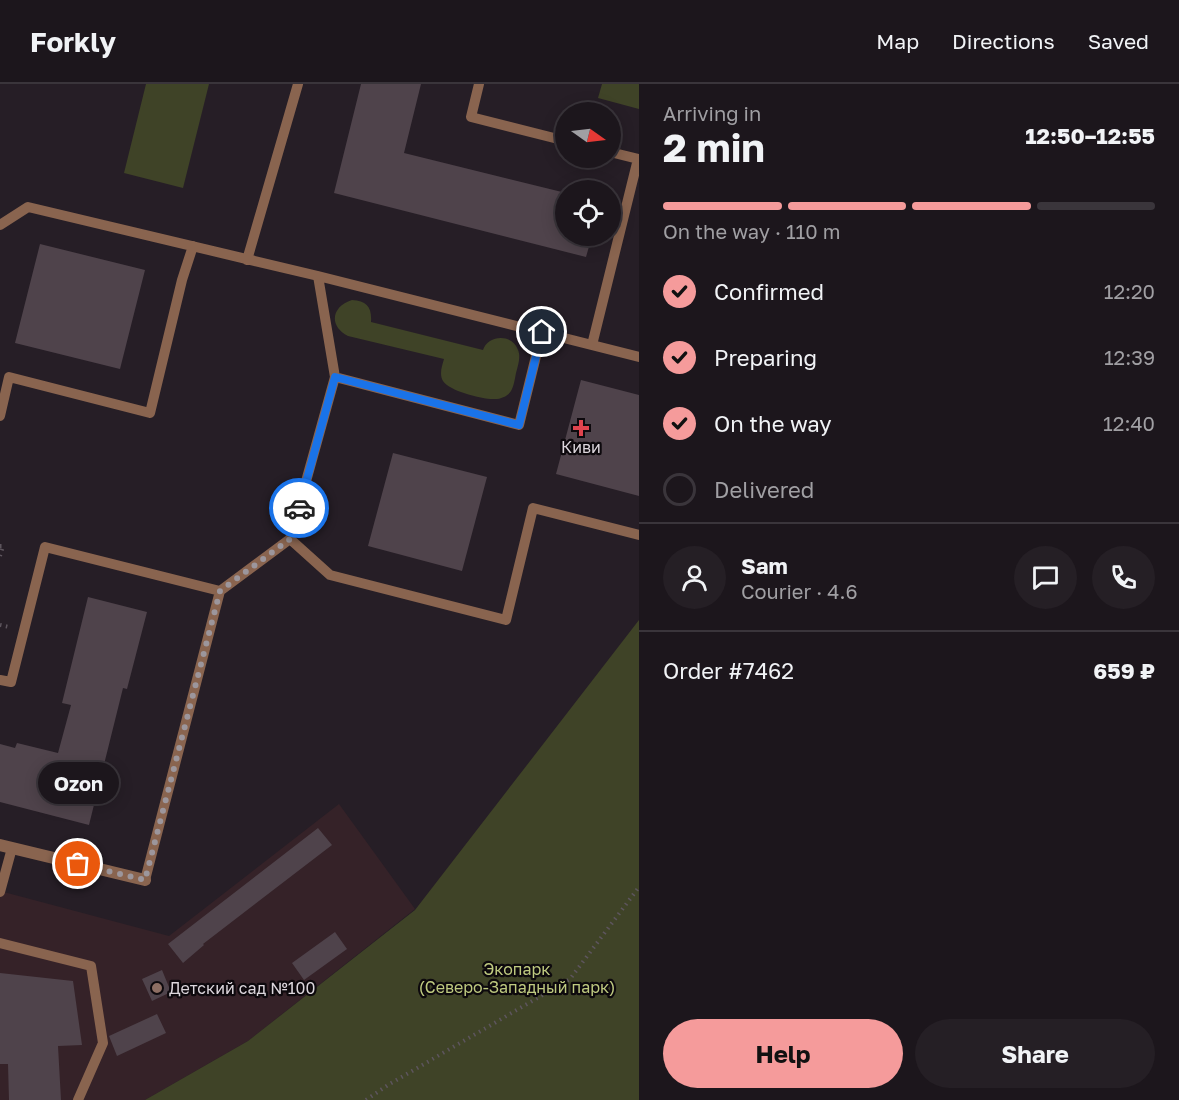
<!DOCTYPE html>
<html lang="en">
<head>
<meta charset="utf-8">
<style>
	:root { --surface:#1c161c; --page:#251f25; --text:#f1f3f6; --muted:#a09fa3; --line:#3a353b; --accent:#f59b9b }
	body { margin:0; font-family:"Golos Text",sans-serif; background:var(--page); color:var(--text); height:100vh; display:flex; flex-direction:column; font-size:22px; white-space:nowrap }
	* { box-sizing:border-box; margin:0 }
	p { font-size:20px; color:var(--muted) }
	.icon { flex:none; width:33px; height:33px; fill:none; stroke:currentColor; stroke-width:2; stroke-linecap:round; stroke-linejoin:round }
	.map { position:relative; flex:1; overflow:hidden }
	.details { display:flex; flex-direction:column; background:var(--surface); width:540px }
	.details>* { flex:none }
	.needle { width:39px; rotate:104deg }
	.buttons { position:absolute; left:555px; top:18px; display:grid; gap:12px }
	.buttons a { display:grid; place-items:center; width:66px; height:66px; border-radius:50%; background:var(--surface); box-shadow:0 3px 15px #0003,0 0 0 2px var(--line); font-size:30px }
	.pin { position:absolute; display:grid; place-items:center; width:51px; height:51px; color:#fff; margin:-26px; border:3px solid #fff; border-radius:50%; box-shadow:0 2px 6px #0007 }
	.courier { position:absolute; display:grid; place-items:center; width:60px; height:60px; margin:-30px; border:4px solid #1a73e8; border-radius:50%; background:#fff; color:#222; box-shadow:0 2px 8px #0007 }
	.bubble { position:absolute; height:42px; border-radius:21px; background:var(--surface); box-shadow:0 3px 15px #0003,0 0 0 2px var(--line); font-size:20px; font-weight:700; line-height:42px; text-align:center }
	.overview em { font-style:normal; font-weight:700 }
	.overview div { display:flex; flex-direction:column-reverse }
	.overview { display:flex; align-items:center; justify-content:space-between; height:102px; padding:0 24px }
	h1 { font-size:39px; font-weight:700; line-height:45px }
	.bar { display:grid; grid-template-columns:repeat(4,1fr); gap:9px 6px; align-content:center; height:72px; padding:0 24px }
	.bar i { height:8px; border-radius:4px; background:var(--line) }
	.bar .current { background:var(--accent) }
	.bar p { grid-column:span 4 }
	.line { display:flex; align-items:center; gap:15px; padding:0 24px; border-top:2px solid var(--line) }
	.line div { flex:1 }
	.round { display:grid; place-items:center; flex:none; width:63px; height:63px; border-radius:32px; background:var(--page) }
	ol { padding:0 24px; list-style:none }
	li { display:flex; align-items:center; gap:18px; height:66px }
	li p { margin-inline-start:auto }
	li .icon { padding:6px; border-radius:50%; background:var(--accent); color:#111; stroke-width:4 }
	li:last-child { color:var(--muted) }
	li i { width:33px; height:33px; border:3px solid var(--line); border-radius:50% }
	.cta { display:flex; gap:12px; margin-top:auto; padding:12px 24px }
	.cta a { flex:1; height:69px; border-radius:36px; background:var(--accent); color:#111; font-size:24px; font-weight:700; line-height:69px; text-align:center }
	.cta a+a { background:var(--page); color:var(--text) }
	header { display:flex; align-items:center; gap:36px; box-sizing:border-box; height:84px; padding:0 30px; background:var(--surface); border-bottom:2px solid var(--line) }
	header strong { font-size:28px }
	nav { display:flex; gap:33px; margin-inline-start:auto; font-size:21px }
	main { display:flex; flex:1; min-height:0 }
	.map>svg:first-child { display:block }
	.education { fill:#352228 }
	.green { fill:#3f4327 }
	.building { fill:#4f434b }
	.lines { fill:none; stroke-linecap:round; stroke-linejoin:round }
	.path { stroke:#5d555d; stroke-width:4; stroke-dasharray:1.5 4.5; stroke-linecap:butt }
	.service { stroke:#89644f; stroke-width:10 }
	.minor { stroke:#89644f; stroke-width:12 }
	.done { stroke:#9c969c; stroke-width:6; stroke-dasharray:0 10.8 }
	.route { stroke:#1a73e8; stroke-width:8 }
	.health-dot { fill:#e0444e; stroke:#0d090d; stroke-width:2 }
	.education-dot { fill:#8d6e63; stroke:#0d090d; stroke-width:2 }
	.labels { text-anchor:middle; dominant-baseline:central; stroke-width:4.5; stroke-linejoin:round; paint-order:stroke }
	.poi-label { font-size:16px; fill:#dcd6dc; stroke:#0d090d }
	.park-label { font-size:16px; fill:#bfca80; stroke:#0d090d }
</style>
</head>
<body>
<header>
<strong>Forkly</strong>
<nav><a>Map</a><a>Directions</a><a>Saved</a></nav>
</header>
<main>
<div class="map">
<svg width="639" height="1016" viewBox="0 0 639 1016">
	<rect width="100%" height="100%" fill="#261e26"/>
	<path class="education" d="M 339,720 L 415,825 L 248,957 L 145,1016 L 0,1016 L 0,807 L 169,852 Z"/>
	<path class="green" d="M 146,0 L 209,0 L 183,104 L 124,89 Z
		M 602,0 L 639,0 L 639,25 L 598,14 Z
		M 352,216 C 367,217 372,223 371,238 L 483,266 C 488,251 512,249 518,266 C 521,273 518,281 516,289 C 515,294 514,302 511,307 C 508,312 501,315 495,315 C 484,316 449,307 443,297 C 439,290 442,282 444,275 L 348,252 C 328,242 332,222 352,216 Z
		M 639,536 L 639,1016 L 145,1016 L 248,957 L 415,826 Z"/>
	<path class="building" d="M 361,0 L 421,0 L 404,69 L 566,109 L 566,152 L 592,152 L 586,173 L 334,109 Z
		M 40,160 L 145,186 L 120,285 L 15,259 Z
		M 581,296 L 639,311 L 639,412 L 556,390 Z
		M 393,369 L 487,393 L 462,487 L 368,462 Z
		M 88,513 L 147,528 L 127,605 L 123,604 L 89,741 L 0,718 L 0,660 L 15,664 L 17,659 L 58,669 L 71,621 L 62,619 Z
		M 318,744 L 332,761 L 203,860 L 204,861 L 183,879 L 168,860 Z
		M 335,848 L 347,865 L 304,896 L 292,879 Z
		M 162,886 L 171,908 L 152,917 L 142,895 Z
		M 0,889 L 73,897 L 82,961 L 58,962 L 61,1016 L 9,1016 L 8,980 L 0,980 Z
		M 157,930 L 166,949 L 117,972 L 109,952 Z"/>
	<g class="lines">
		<path class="path" d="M 0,462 L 3,462 L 0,472
			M 0,541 L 9,543
			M 366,1016 L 388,1001 L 570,895 L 639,803"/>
		<path class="service" d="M 479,0 L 471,33 L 566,57
			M 0,141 L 28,123 L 318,192 L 639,273
			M 247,176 L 298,0
			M 318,192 L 335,293 L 519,341 L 542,248
			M 592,261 L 638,75 L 610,68
			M 0,332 L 9,293 L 150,329 L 182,196 L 193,162
			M 290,455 L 335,293
			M 0,596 L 11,598 L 45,463 L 220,507
			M 145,796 L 220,507 L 290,455 L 330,491 L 506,536 L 533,424 L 639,451
			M 0,808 L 12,764
			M 0,859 L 91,882 L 103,959 L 78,1016"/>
		<path class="minor" d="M 0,761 L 145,796"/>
	</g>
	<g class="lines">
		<path class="done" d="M 78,780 L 145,796 L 220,507 L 290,455 L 299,424"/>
		<path class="route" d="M 299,424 L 335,293 L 519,341 L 542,248"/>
	</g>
	<path class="health-dot" d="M578 335h6v6h6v6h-6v6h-6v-6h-6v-6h6z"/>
	<circle class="education-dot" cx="157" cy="904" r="6"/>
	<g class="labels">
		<g class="poi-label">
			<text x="581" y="363">Киви</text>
			<text x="169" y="904" text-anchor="start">Детский сад №100</text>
		</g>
		<g class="park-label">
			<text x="517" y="885">Экопарк<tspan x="517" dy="18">(Северо-Западный парк)</tspan></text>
		</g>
	</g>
</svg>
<div class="buttons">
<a><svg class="needle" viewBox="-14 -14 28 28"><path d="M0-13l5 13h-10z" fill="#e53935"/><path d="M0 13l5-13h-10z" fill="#a09fa3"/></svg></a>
<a><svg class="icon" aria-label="locate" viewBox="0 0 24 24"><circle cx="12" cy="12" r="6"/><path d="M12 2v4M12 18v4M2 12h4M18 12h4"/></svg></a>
</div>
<div class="pin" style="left:78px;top:780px;background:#ea580c"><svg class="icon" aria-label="bag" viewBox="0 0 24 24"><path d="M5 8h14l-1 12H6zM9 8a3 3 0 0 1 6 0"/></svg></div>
<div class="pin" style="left:542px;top:248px;background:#1f2937"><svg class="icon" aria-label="home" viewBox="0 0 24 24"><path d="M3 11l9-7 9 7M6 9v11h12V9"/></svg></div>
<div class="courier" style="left:299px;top:424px"><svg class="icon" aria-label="car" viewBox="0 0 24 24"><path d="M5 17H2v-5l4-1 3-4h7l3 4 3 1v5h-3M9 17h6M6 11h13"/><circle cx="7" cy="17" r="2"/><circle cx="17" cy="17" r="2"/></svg></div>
<div class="bubble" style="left:38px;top:678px;width:81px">Ozon</div>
</div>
<section class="details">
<div class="overview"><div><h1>2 min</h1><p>Arriving in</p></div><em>12:50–12:55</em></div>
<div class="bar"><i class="current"></i><i class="current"></i><i class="current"></i><i></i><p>On the way · 110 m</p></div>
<ol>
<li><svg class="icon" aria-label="check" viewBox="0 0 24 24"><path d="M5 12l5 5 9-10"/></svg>Confirmed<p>12:20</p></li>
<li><svg class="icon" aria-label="check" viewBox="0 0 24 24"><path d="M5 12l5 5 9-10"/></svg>Preparing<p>12:39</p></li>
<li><svg class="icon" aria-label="check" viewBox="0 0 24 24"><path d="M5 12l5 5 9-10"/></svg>On the way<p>12:40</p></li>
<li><i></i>Delivered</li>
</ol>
<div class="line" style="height:108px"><a class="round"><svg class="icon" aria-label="person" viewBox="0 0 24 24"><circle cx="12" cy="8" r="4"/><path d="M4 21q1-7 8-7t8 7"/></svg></a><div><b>Sam</b><p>Courier · 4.6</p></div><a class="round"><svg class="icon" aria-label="chat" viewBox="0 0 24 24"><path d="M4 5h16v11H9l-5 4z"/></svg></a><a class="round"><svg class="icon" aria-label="phone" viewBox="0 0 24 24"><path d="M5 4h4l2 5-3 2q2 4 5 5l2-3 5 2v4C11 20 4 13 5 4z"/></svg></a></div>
<div class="line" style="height:78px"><div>Order #7462</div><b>659 ₽</b></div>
<div class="cta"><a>Help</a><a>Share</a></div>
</section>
</main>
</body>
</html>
